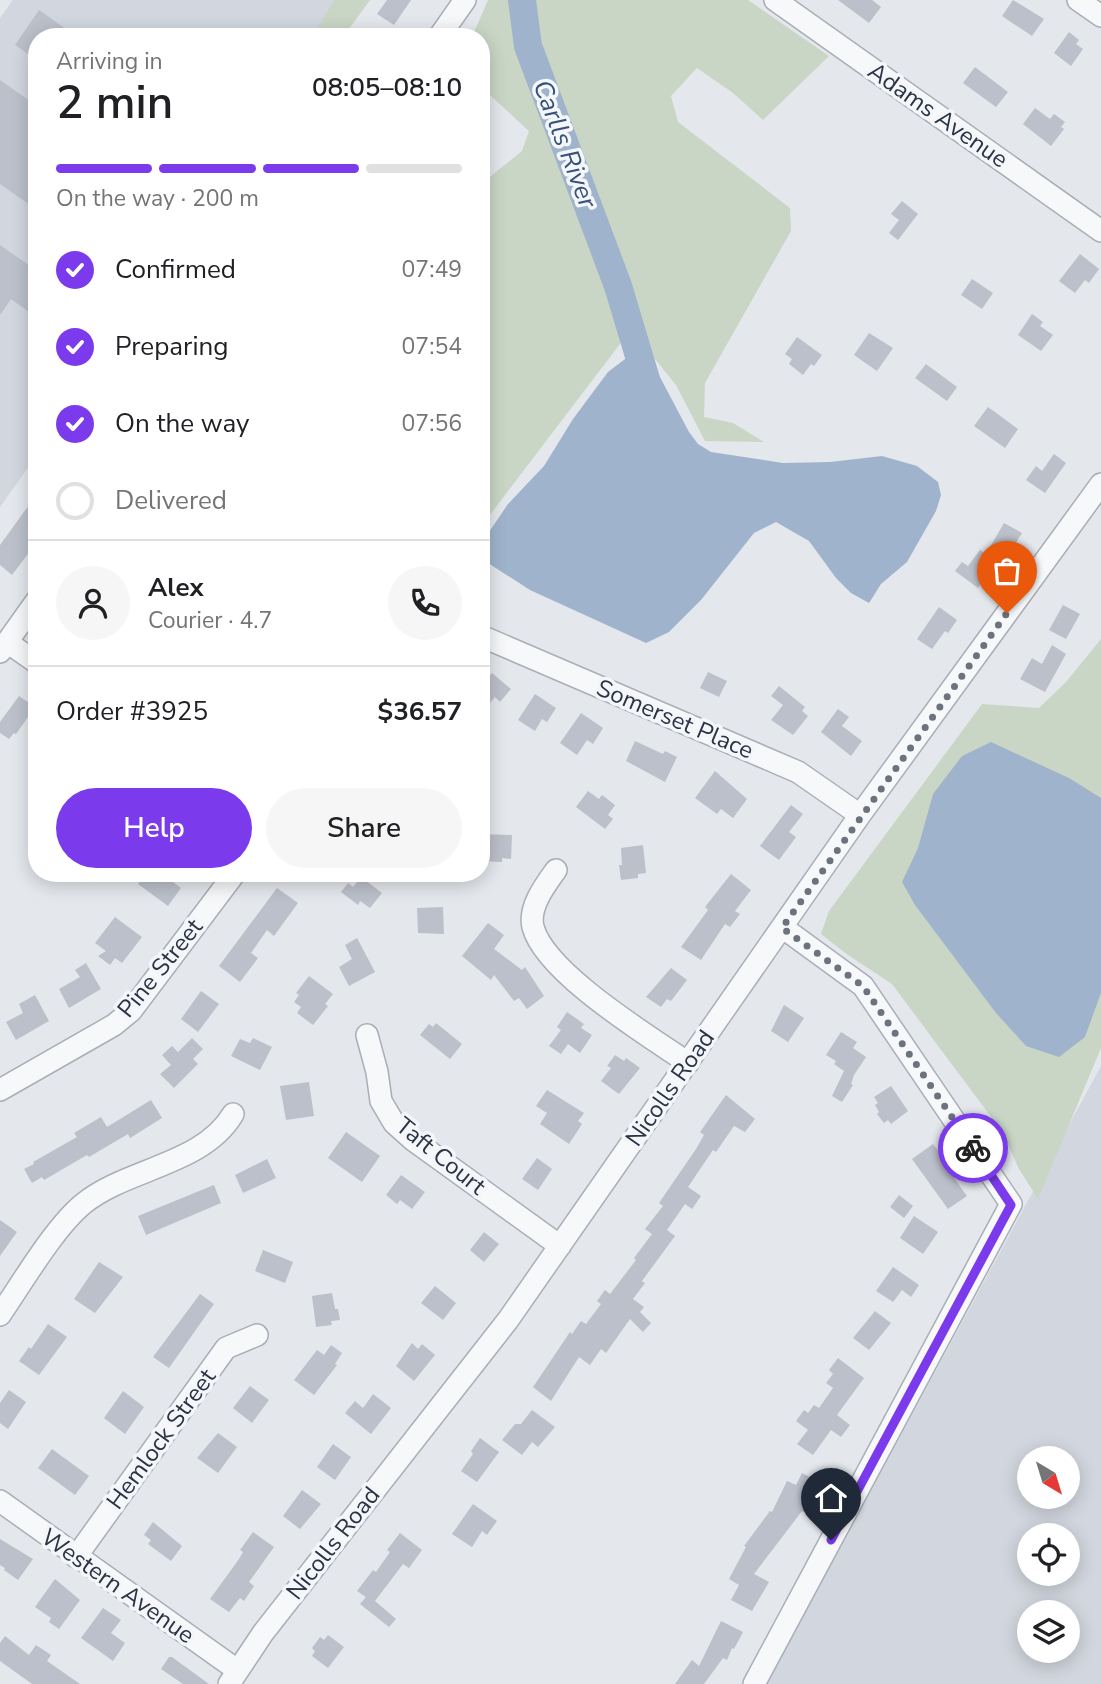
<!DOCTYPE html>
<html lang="en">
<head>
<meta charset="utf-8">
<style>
	:root { --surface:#fff; --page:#f6f6f6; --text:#202124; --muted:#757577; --line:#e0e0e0; --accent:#7c3aed }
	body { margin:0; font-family:"Nunito Sans",sans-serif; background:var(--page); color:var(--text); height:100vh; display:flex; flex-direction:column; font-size:26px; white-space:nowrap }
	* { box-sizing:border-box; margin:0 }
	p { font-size:23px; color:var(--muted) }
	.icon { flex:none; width:38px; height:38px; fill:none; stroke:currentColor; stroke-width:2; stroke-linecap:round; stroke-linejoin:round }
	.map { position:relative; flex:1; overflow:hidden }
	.panel { position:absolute; left:28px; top:28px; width:462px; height:854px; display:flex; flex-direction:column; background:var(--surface); border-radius:28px; box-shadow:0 4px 18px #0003 }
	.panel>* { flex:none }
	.needle { width:46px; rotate:142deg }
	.controls { position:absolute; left:1017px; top:1446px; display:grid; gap:14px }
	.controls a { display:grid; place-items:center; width:63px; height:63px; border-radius:50%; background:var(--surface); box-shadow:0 4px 18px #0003; font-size:35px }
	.pin { position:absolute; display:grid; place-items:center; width:60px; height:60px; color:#fff; margin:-72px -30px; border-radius:50% 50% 50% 0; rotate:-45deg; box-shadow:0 0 7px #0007 }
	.pin .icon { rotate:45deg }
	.courier { position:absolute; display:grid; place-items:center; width:70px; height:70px; margin:-35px; border:5px solid #7c3aed; border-radius:50%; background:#fff; color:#222; box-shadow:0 2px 9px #0007 }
	.head em { font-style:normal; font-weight:600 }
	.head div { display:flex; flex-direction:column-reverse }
	.head { display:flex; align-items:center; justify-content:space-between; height:119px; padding:0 28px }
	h1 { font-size:46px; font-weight:600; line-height:52px }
	.bar { display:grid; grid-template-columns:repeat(4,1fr); gap:10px 7px; align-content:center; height:84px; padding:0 28px }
	.bar i { height:9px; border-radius:5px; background:var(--line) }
	.bar .on { background:var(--accent) }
	.bar p { grid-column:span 4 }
	.line { display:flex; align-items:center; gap:18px; padding:0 28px; border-top:2px solid var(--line) }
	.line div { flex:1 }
	.round { display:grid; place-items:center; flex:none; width:74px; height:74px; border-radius:37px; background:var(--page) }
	ol { padding:0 28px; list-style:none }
	li { display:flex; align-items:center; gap:21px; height:77px }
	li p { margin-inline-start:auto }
	li .icon { padding:7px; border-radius:50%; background:var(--accent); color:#fff; stroke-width:4 }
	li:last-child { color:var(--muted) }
	li i { width:38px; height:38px; border:4px solid var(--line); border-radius:50% }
	.button { display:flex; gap:14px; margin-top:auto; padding:14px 28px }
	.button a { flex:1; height:80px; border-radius:42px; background:var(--accent); color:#fff; font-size:28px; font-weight:600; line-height:80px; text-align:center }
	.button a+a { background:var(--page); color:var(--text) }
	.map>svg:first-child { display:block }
	.built { fill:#d2d6de; fill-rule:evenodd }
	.green { fill:#c9d6c5 }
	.water { fill:#9fb4cc }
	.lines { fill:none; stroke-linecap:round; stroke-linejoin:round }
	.river { stroke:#9fb4cc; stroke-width:28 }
	.building { fill:#bbc0ca }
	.minor-casing { stroke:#a9aeb7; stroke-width:24 }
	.minor { stroke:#f7f8fa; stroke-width:21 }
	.done { stroke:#6c737f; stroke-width:7; stroke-dasharray:0 12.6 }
	.route { stroke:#7c3aed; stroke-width:9 }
	.labels { text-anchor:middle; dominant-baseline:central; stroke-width:7; stroke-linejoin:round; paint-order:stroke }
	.street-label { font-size:24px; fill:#2b3445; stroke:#f4f6f9 }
	.water-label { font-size:26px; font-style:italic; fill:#34527a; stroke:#f4f6f9 }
</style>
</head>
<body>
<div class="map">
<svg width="1101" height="1684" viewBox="0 0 1101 1684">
	<rect width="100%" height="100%" fill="#e4e7ec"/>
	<path class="built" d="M 13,0 L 358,0 L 332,37 L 37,37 L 37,455 L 0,507 L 0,18 Z
		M 1101,1066 L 1101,1684 L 766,1684 ZM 1029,1458 L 1068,1458 L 1068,1496 L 1029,1496 ZM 1029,1535 L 1068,1535 L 1068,1573 L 1029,1573 ZM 1029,1612 L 1068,1612 L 1068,1650 L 1029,1650 Z"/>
	<path class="green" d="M 334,0 L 370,0 L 343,37 L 312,37 Z
		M 488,0 L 748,0 L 829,56 L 763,120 L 733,93 L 697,68 L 671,96 L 678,122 L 790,208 L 791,231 L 705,383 L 704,417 L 733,423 L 764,442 L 705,441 L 676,385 L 642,343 L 638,329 L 623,340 L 486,520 L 481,533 L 481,190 L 491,176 L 522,151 L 529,131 L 481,87 L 481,37 L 472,37 Z
		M 1101,639 L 1101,1048 L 1038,1199 L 1019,1169 L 1003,1133 L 892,984 L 848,955 L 821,934 L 829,911 L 982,704 L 1039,708 L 1066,682 Z"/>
	<path class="water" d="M 637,350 L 652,362 L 689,432 L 698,444 L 711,452 L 783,463 L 830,462 L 882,456 L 917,466 L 938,482 L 941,495 L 936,511 L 907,562 L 881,584 L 869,603 L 851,593 L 836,578 L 809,541 L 776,522 L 754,533 L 701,600 L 669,632 L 646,643 L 530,590 L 488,563 L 487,535 L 508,504 L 544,466 L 573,419 L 608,372 Z
		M 991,742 L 1069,778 L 1101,798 L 1101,993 L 1085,1037 L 1059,1057 L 1026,1046 L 996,1013 L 915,905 L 902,882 L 918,848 L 933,794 L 962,756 Z"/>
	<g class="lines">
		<path class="river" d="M 522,0 L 528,46 L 618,286 L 648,386"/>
	</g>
	<path class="building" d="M 387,0 L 411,0 L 394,25 L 377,14 Z
		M 838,0 L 872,0 L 881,7 L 869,23 Z
		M 1013,0 L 1044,19 L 1032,36 L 1002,16 Z
		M 39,10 L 77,37 L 37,37 L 37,60 L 15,45 Z
		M 1069,32 L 1079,40 L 1076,44 L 1083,49 L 1071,66 L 1054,53 Z
		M 975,67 L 1008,92 L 996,107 L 963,83 Z
		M 0,80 L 37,106 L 37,210 L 0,184 Z
		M 1035,108 L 1050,119 L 1054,114 L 1065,122 L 1061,127 L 1064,129 L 1051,146 L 1023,124 Z
		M 902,201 L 918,214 L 898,240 L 889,233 L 899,220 L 891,214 Z
		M 0,245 L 37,271 L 37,318 L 11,299 L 0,315 Z
		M 1080,254 L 1099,269 L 1089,283 L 1085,280 L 1075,293 L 1059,281 Z
		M 972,279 L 993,293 L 982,309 L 961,295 Z
		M 1032,314 L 1043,322 L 1040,326 L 1053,335 L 1041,351 L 1018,335 Z
		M 869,333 L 893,348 L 877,371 L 854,355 Z
		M 797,337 L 822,355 L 814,366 L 811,364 L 803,375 L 789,364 L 792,359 L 785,354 Z
		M 926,364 L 957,387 L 947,401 L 915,378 Z
		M 988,407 L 1018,429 L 1005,448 L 974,426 Z
		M 1054,454 L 1066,463 L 1045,493 L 1026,480 L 1036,466 L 1042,471 Z
		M 37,494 L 37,542 L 12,575 L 0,565 L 0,545 Z
		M 1004,523 L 1022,533 L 1012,549 L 1009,546 L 978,588 L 955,571 L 962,562 L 968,566 L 980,550 L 986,554 Z
		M 1063,605 L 1080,614 L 1066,639 L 1049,630 Z
		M 939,607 L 957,620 L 948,633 L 945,631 L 932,649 L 917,639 Z
		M 1052,645 L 1066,654 L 1045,692 L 1020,679 L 1032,658 L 1042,664 Z
		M 708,672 L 727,681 L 719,697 L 700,688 Z
		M 492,673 L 511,689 L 500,702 L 495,697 L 481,714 L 481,685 Z
		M 779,686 L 805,707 L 802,711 L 808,716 L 793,735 L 771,720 L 783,705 L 771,696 Z
		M 535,694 L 556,708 L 547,722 L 542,719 L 535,731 L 518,720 Z
		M 19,696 L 35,707 L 16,734 L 14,733 L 9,739 L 0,733 L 0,722 Z
		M 838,709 L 849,717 L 842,726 L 862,741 L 851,756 L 821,732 Z
		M 581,713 L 603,728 L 593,744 L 587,740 L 577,755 L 560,743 Z
		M 635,741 L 663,754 L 665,751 L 677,757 L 665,782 L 626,761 Z
		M 715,771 L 747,799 L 733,818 L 721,809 L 717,814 L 695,798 Z
		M 588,791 L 599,799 L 602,795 L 615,805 L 608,815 L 613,819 L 605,829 L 576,807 Z
		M 791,805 L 803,814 L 789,832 L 796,837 L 779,860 L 760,846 Z
		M 481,834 L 512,835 L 511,859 L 502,858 L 502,862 L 481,861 Z
		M 643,845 L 646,873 L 638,874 L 638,878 L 621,880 L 619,865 L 622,865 L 621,848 Z
		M 146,873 L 161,873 L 181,888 L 168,906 L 138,884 Z
		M 731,874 L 751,890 L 735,911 L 740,914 L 730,927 L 725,924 L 701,960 L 681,947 L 708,910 L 705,907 Z
		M 361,877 L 382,893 L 370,908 L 360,901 L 358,905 L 341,892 L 348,883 L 353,887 Z
		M 277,888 L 298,903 L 274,936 L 267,930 L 251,953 L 258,958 L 240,982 L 219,966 Z
		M 443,907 L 444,934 L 418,933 L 417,908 Z
		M 115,917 L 142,937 L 122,963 L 115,958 L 110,965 L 98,956 L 106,951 L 95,943 Z
		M 488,923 L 504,935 L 494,949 L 522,970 L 525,967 L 544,996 L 527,1009 L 519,998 L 514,1001 L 494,975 L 491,980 L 462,956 Z
		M 357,938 L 375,972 L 349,986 L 339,967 L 352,959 L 345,945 Z
		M 86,963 L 101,989 L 69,1008 L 59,989 L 80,977 L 75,970 Z
		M 671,968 L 687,980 L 671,1001 L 667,999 L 661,1007 L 646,997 Z
		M 309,976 L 333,994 L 325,1004 L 328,1006 L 313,1025 L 297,1013 L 301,1007 L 294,1002 L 299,995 L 296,993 Z
		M 201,991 L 219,1004 L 198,1032 L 181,1019 Z
		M 35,995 L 49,1021 L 16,1040 L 6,1022 L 23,1013 L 19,1004 Z
		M 784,1005 L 804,1018 L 788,1042 L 771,1031 Z
		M 567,1012 L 584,1024 L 581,1028 L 592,1035 L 580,1053 L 568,1044 L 561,1054 L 549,1046 L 561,1030 L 557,1027 Z
		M 436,1023 L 462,1044 L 450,1059 L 420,1035 L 429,1024 L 433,1027 Z
		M 841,1032 L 857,1042 L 853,1048 L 866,1057 L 854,1075 L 851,1084 L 853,1085 L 842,1102 L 832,1096 L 844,1071 L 834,1064 L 836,1061 L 826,1055 Z
		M 192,1038 L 203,1049 L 193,1059 L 198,1064 L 174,1088 L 160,1074 L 171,1065 L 162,1055 L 172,1046 L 178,1052 Z
		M 253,1038 L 272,1047 L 260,1070 L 231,1056 L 240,1039 L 250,1043 Z
		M 615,1055 L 624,1061 L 626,1058 L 640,1068 L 619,1094 L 601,1081 L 611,1068 L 607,1066 Z
		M 309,1082 L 314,1116 L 286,1120 L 280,1086 Z
		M 891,1086 L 908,1111 L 891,1124 L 888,1120 L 884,1123 L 877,1114 L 879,1112 L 875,1105 L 878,1103 L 874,1097 Z
		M 547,1090 L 584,1113 L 578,1121 L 582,1124 L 569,1144 L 540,1124 L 547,1113 L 536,1106 Z
		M 726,1095 L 755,1119 L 745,1132 L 734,1126 L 716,1152 L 713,1150 L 688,1187 L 701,1196 L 692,1209 L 685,1204 L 667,1230 L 675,1236 L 642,1281 L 645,1283 L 633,1299 L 644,1307 L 640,1312 L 651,1323 L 643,1332 L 630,1319 L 606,1353 L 601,1349 L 590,1365 L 579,1357 L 551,1401 L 533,1387 L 570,1332 L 572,1334 L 581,1321 L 586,1324 L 601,1304 L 597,1301 L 605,1290 L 610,1294 L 636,1260 L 634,1258 L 652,1234 L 645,1229 L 663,1206 L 659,1203 L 696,1149 L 704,1135 L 700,1132 Z
		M 151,1100 L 162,1118 L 130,1138 L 128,1134 L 89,1157 L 87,1155 L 44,1180 L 42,1177 L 32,1183 L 24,1169 L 34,1164 L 33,1162 L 77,1137 L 74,1133 L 101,1117 L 107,1127 Z
		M 346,1132 L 380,1156 L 362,1182 L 328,1158 Z
		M 933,1144 L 947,1162 L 944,1164 L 967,1196 L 948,1209 L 912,1159 Z
		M 537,1158 L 552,1169 L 538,1190 L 522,1179 Z
		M 267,1159 L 276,1178 L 243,1193 L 235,1175 Z
		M 401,1175 L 425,1192 L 412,1209 L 400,1200 L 397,1204 L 386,1195 Z
		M 214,1185 L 221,1203 L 146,1235 L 138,1216 Z
		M 899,1195 L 913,1206 L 904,1218 L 890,1207 Z
		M 914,1216 L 938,1232 L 923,1254 L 900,1238 Z
		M 0,1220 L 17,1232 L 0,1256 Z
		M 484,1232 L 499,1244 L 484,1262 L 470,1250 Z
		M 263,1250 L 293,1262 L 285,1283 L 255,1271 Z
		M 99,1262 L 123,1277 L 95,1313 L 74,1299 Z
		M 893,1267 L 919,1285 L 911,1297 L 902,1290 L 893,1302 L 876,1291 Z
		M 435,1286 L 456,1303 L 443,1320 L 421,1303 Z
		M 332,1293 L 335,1309 L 338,1309 L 340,1320 L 331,1321 L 332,1325 L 316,1327 L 312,1296 Z
		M 200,1294 L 214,1304 L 169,1368 L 153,1357 Z
		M 875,1311 L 891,1323 L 869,1350 L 853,1338 Z
		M 48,1324 L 67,1337 L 39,1375 L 19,1361 L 29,1347 L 31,1349 Z
		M 412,1343 L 418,1349 L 422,1344 L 435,1355 L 414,1381 L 396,1366 Z
		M 331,1345 L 342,1353 L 335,1364 L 337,1365 L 314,1395 L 294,1380 L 317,1350 L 324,1355 Z
		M 838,1358 L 864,1378 L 837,1415 L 850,1425 L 841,1437 L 831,1430 L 813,1455 L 797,1444 L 808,1430 L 796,1421 L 804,1410 L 808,1413 L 814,1405 L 819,1408 L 833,1388 L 826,1383 L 833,1374 L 829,1370 Z
		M 250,1386 L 269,1400 L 252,1423 L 233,1408 Z
		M 9,1390 L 26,1402 L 8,1429 L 0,1423 L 0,1403 Z
		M 123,1391 L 144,1407 L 125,1434 L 104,1418 Z
		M 373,1394 L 391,1408 L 371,1434 L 345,1413 L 355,1401 L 363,1408 Z
		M 532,1410 L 555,1427 L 538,1447 L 532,1442 L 522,1455 L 502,1440 L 515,1424 L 521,1424 Z
		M 218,1433 L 237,1447 L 218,1473 L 197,1458 Z
		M 480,1438 L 499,1452 L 477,1482 L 461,1471 L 473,1454 L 471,1451 Z
		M 333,1444 L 351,1457 L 335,1480 L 317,1467 Z
		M 52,1449 L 89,1476 L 75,1495 L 38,1468 Z
		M 802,1473 L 821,1483 L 806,1513 L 802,1511 L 754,1574 L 769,1582 L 752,1611 L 731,1600 L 739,1585 L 729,1579 L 746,1547 L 744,1546 L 770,1511 L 772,1512 L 787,1481 L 796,1485 Z
		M 302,1490 L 321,1504 L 300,1529 L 283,1516 Z
		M 473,1504 L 497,1521 L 487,1535 L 482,1531 L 472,1547 L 452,1534 Z
		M 153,1522 L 182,1546 L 171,1561 L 148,1544 L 151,1540 L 144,1535 Z
		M 253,1532 L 274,1547 L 249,1582 L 254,1586 L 244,1601 L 240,1598 L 229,1612 L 210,1599 L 239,1559 L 243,1552 L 240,1550 Z
		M 400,1533 L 422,1550 L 409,1568 L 403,1564 L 375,1601 L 396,1619 L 389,1627 L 360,1604 L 366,1597 L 357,1591 L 373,1570 L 376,1572 L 390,1552 L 387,1550 Z
		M 0,1539 L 33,1559 L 18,1580 L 4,1570 L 5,1568 L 0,1565 Z
		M 55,1579 L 80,1600 L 59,1629 L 49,1622 L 51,1618 L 35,1607 Z
		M 103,1608 L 121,1620 L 111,1633 L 125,1643 L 113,1661 L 81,1638 Z
		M 721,1621 L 743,1632 L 734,1649 L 732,1648 L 727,1660 L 723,1658 L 704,1684 L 675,1684 L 692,1660 L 699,1666 Z
		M 328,1635 L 344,1647 L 328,1668 L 312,1656 L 315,1651 L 312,1648 L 320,1637 L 324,1640 Z
		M 5,1636 L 29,1655 L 36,1645 L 51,1655 L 47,1661 L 80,1684 L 32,1684 L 0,1661 L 0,1643 Z
		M 169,1657 L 172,1657 L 209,1684 L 183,1684 L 161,1669 Z"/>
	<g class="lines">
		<defs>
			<path id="minor" d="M 775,0 L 1101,231
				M 1078,0 L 1101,16
				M 439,37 L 465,0
				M 481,636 L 798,772 L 860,815
				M 7,642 L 37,663
				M 0,652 L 37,600
				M 556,870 C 546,884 528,907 533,927 C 545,973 649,1036 688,1063
				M 367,1035 L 377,1072 L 381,1101 L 394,1123 L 413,1140 L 560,1246
				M 0,1090 L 114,1025 L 131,1011 L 235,873
				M 0,1315 C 22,1283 54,1228 83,1204 C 127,1168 203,1165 233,1114
				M 0,1501 L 237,1670
				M 76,1557 L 226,1348 L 257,1335
				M 229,1684 L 263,1633 L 508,1320 L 860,815 L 1101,484
				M 754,1684 L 1011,1204 L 863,986 L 782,927"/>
		</defs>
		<use href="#minor" class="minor-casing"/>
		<use href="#minor" class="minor"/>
	</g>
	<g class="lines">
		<path class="done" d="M 973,1148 L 863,986 L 782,928 L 1007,613"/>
		<path class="route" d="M 831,1540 L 1011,1205 L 973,1148"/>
	</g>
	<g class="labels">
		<g class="street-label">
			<text transform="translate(938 115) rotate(35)">Adams Avenue</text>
			<text transform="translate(675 719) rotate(23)">Somerset Place</text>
			<text transform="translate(160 968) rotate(-51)">Pine Street</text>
			<text transform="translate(670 1088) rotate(-55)">Nicolls Road</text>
			<text transform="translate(441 1156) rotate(39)">Taft Court</text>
			<text transform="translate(161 1439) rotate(-54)">Hemlock Street</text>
			<text transform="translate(333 1543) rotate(-52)">Nicolls Road</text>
			<text transform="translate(118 1586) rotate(35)">Western Avenue</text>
		</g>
		<g class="water-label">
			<text transform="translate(565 144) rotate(69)">Carlls River</text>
		</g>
	</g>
</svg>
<div class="controls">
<a><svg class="needle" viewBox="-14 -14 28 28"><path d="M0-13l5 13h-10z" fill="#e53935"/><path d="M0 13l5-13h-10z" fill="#757577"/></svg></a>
<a><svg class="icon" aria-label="locate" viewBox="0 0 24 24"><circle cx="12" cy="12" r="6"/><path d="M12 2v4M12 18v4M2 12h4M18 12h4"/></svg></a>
<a><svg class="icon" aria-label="layers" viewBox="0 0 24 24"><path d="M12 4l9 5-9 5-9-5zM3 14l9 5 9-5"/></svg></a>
</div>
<div class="pin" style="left:1007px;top:613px;background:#ea580c"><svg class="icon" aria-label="bag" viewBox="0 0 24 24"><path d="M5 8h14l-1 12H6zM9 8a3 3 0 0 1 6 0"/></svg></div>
<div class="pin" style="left:831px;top:1540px;background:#1f2937"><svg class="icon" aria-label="home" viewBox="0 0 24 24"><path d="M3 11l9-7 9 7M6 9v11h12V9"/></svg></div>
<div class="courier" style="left:973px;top:1148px"><svg class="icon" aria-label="bike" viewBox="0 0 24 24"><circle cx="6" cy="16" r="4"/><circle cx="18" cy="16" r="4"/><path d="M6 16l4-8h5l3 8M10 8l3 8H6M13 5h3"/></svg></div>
<section class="panel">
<div class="head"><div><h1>2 min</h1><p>Arriving in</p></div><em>08:05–08:10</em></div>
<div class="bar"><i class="on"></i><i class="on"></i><i class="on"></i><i></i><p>On the way · 200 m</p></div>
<ol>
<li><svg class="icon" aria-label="check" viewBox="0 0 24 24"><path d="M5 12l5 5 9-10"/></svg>Confirmed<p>07:49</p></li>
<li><svg class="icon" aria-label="check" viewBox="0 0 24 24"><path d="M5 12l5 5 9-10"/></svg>Preparing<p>07:54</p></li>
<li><svg class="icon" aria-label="check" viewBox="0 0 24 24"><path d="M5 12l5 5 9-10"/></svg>On the way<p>07:56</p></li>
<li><i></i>Delivered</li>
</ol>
<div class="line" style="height:126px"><a class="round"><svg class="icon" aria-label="person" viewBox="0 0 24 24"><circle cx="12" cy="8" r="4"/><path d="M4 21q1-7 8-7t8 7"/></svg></a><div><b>Alex</b><p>Courier · 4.7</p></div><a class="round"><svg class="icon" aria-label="phone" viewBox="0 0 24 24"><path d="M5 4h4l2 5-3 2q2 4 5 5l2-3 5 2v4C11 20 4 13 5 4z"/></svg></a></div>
<div class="line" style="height:91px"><div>Order #3925</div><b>$36.57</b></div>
<div class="button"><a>Help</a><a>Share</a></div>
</section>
</div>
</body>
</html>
